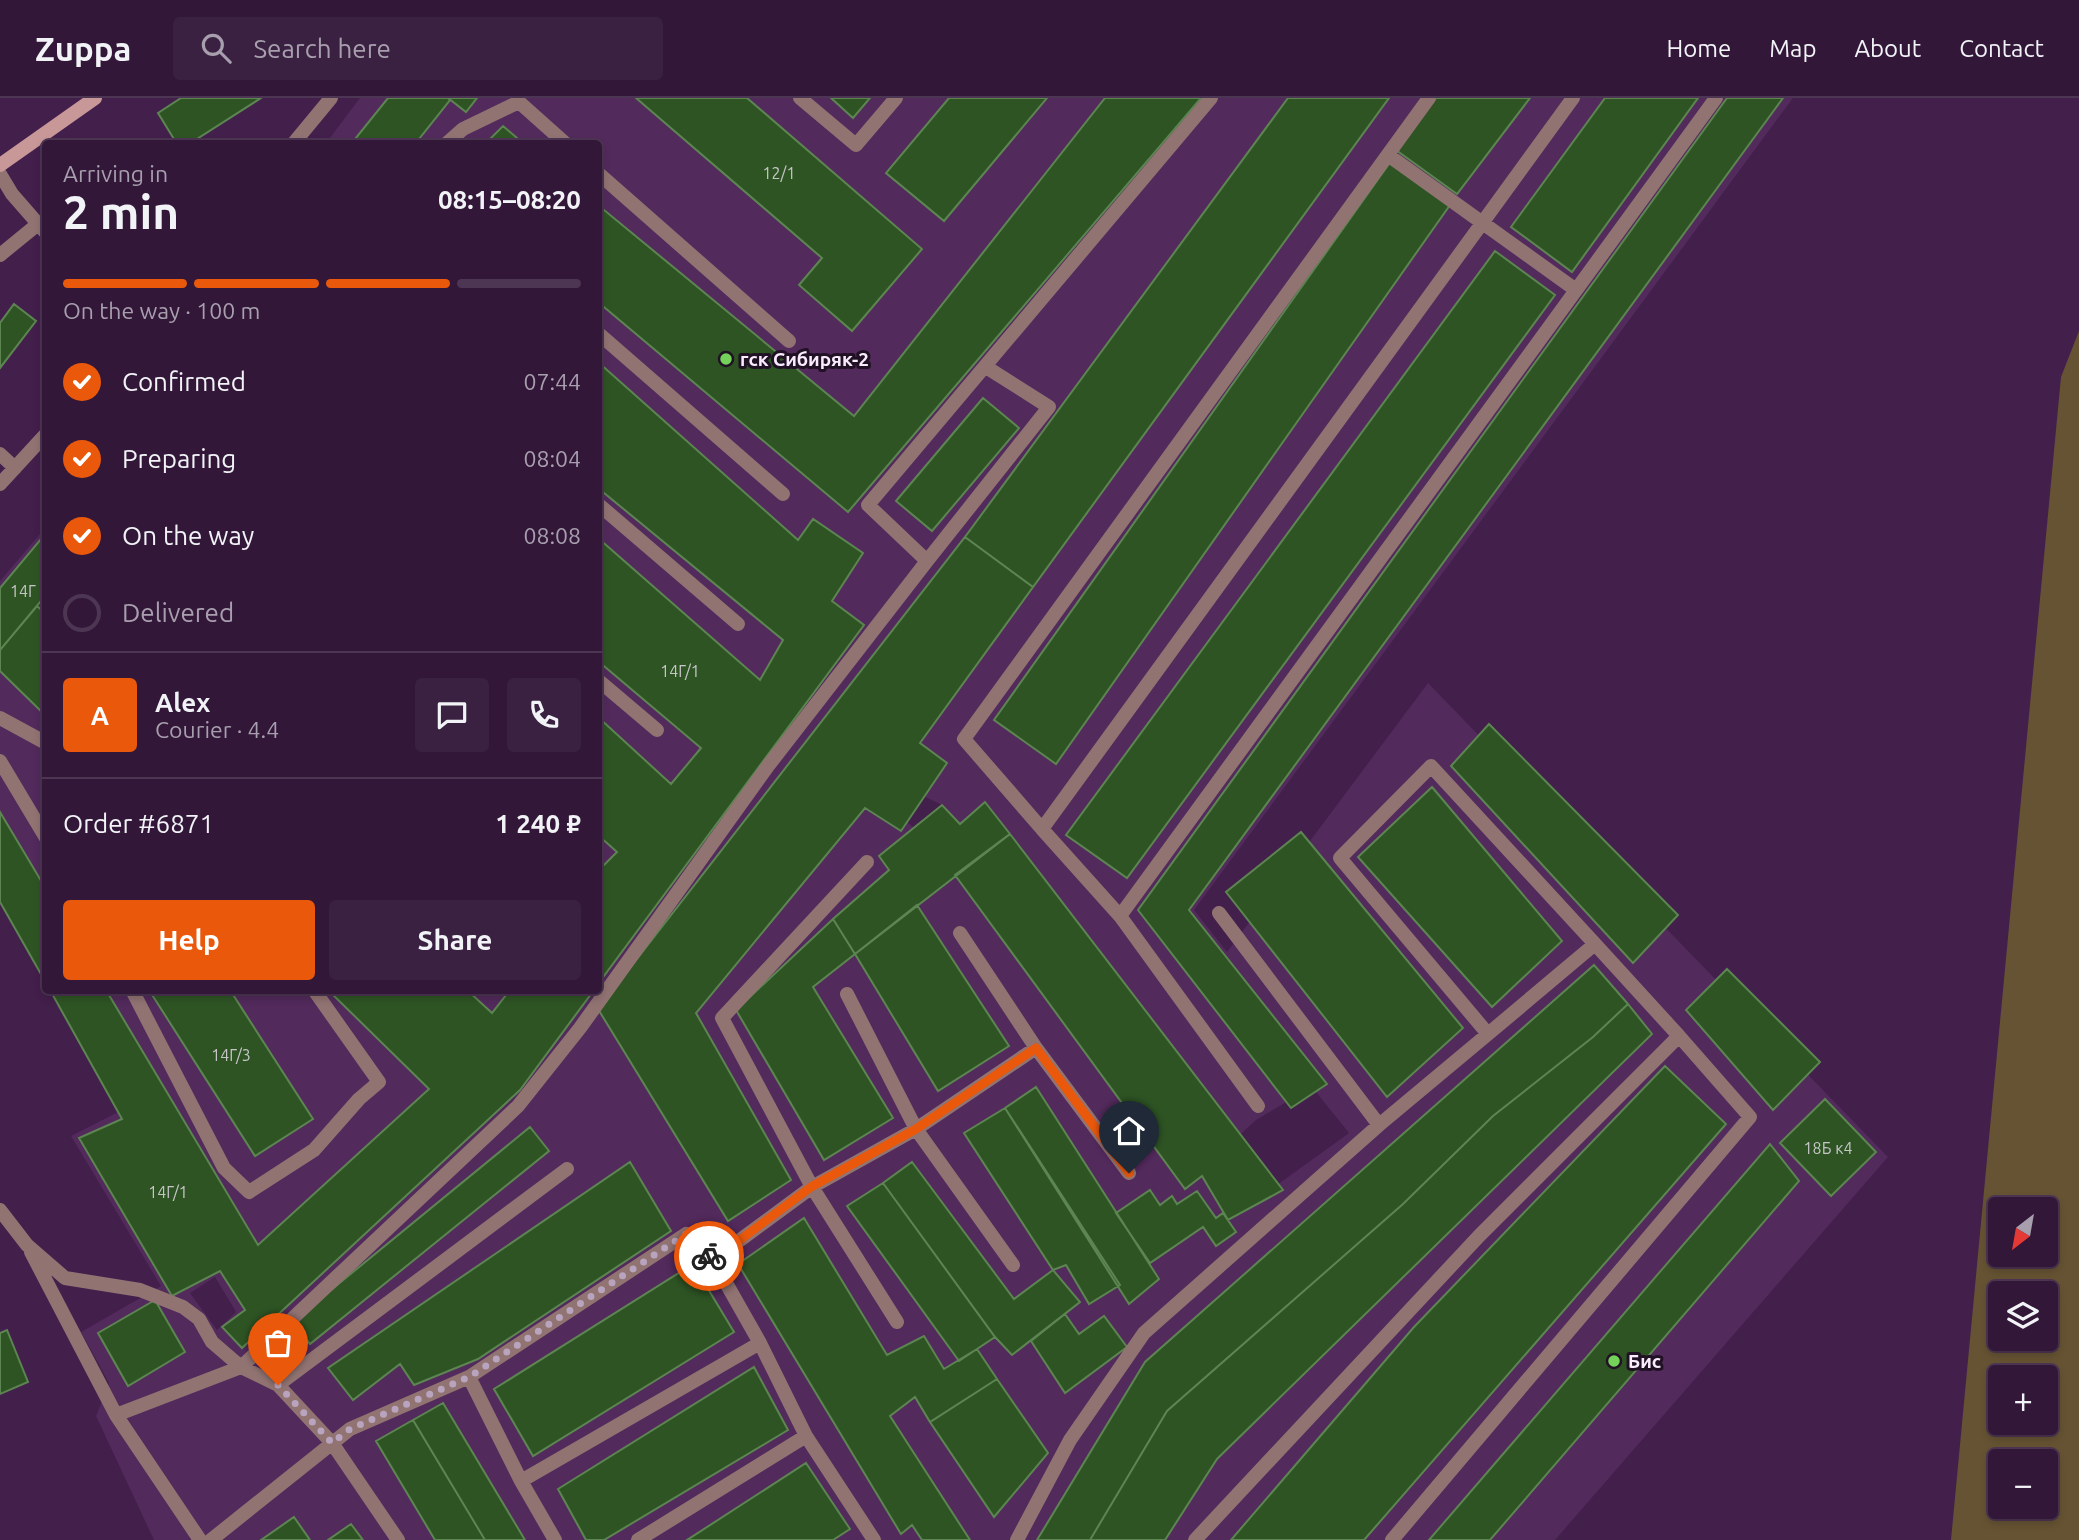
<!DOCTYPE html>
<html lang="en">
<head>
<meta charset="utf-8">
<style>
	:root { --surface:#321739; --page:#3a2041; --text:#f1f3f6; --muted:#a89fae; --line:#4d3653; --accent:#ea580c }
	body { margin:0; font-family:Ubuntu,sans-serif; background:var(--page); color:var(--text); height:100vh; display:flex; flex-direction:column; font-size:26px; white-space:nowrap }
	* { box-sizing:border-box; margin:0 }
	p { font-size:23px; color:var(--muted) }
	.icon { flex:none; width:38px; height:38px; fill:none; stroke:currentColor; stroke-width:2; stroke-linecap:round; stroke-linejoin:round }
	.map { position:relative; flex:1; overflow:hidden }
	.sheet { position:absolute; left:42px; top:42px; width:560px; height:854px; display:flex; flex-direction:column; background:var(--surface); border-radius:7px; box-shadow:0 4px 10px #0003,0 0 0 2px var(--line) }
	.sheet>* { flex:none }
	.needle { width:46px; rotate:211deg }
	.buttons { position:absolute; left:1988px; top:1099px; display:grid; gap:14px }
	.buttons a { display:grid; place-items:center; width:70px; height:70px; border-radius:7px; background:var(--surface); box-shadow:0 4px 10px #0003,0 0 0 2px var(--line); font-size:35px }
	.pin { position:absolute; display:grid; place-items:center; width:60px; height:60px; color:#fff; margin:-72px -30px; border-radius:50% 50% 50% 0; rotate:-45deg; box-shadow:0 0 7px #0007 }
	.pin .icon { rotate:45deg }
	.courier { position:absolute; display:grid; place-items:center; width:70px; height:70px; margin:-35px; border:5px solid #ea580c; border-radius:50%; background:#fff; color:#222; box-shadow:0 2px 9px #0007 }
	.overview em { font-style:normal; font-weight:700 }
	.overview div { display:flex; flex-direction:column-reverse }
	.overview { display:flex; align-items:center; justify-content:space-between; height:119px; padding:0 21px }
	h1 { font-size:46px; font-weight:700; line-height:52px }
	.bar { display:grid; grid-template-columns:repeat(4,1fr); gap:10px 7px; align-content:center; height:84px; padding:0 21px }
	.bar i { height:9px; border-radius:5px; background:var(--line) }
	.bar .selected { background:var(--accent) }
	.bar p { grid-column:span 4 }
	.line { display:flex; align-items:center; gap:18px; padding:0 21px; border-top:2px solid var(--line) }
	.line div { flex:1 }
	.round { display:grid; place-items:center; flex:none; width:74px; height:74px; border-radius:7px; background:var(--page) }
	ol { padding:0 21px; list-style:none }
	li { display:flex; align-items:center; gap:21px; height:77px }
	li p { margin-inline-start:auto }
	li .icon { padding:7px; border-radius:50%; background:var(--accent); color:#fff; stroke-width:4 }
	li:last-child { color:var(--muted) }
	li i { width:38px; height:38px; border:4px solid var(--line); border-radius:50% }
	.primary-button { display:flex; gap:14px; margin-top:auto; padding:14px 21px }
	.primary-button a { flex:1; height:80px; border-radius:7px; background:var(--accent); color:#fff; font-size:28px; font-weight:700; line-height:80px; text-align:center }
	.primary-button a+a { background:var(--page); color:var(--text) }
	header { display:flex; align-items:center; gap:42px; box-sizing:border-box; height:98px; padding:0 35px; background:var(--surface); border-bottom:2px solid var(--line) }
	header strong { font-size:33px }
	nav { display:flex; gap:38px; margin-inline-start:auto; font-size:24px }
	.search { width:490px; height:63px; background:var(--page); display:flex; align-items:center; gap:18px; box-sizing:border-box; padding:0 24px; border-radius:7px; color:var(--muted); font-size:26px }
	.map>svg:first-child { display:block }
	.built { fill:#522a5c; fill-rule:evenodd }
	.green { fill:#665333; fill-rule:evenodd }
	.building { fill:#2e5424; stroke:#5d8552; stroke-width:2 }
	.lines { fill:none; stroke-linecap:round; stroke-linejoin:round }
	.lane { stroke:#917372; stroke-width:14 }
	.secondary { stroke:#c89797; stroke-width:14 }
	.done { stroke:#b9a4bf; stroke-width:7; stroke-dasharray:0 12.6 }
	.route { stroke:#ea580c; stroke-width:9 }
	.poi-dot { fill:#74d25b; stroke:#211125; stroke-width:2.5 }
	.labels { text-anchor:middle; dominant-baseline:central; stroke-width:6; stroke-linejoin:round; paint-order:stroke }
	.number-label { font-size:16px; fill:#c6c6c7 }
	.poi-label { font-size:19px; font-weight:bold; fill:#f9ecfd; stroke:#211125; text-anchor:start }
</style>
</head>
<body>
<header>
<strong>Zuppa</strong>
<div class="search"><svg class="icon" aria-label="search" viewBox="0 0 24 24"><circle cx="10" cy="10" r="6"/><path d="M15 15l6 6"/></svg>Search here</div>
<nav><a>Home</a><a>Map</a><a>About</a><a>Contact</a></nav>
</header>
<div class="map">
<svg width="2079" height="1442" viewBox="0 0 2079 1442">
	<rect width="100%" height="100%" fill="#431f4c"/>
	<path class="built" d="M 360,0 L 1793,0 L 1194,812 L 1227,854 L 1428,585 L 1888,1059 L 1555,1442 L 154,1442 L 96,1318 L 109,1285 L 81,1234 L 161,1188 L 71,1038 L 124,1011 L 56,893 L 598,892 L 598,46 L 326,45 ZM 913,693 L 942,707 L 976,741 L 1216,1059 L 1256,1022 L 1312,989 L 1349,1035 L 1241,1113 L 937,747 L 875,700 ZM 215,1179 L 236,1214 L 217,1232 L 190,1195 Z
		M 45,430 L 45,874 L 0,796 L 0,483 Z"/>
	<path class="green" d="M 2079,233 L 2079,1442 L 1951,1442 L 2061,279 ZM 2000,1111 L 2046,1111 L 2046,1157 L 2000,1157 ZM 2000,1195 L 2046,1195 L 2046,1241 L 2000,1241 ZM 2000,1279 L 2046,1279 L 2046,1325 L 2000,1325 ZM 2000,1363 L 2046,1363 L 2046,1409 L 2000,1409 Z"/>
	<path class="building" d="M 181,0 L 261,0 L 189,46 L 177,46 L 158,15 Z
		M 388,0 L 448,0 L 450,2 L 415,46 L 351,46 Z
		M 448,0 L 477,0 L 466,14 Z
		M 636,0 L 747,0 L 922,151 L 852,233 L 799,187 L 822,160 Z
		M 831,0 L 870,0 L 853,20 Z
		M 949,0 L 1047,0 L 944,123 L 886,75 Z
		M 1105,0 L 1201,0 L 848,414 L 598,204 L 598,107 L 854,318 Z
		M 1288,0 L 1389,0 L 1033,489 L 965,439 Z
		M 1436,0 L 1530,0 L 1457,96 L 1396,52 Z
		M 1605,0 L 1698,0 L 1572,174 L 1511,129 Z
		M 1727,0 L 1783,0 L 1189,812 L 1327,986 L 1291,1010 L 1138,812 Z
		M 503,28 L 524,46 L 485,46 Z
		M 1391,63 L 1450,107 L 1056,666 L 994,622 Z
		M 1495,153 L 1555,197 L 1127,780 L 1066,737 Z
		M 14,206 L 36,223 L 0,270 L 0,225 Z
		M 598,264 L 798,442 L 813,421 L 863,455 L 832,503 L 864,527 L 598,886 L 598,773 L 617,754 L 598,737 L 598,619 L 671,686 L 701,650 L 598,563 L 598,440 L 760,582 L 783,542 L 598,390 Z
		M 983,300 L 1019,330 L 932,433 L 896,403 Z
		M 46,435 L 46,497 L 0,552 L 0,490 Z
		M 965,439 L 1033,489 L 920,645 L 947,665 L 901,733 L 865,710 L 696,915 L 791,1082 L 728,1123 L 598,911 Z
		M 37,508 L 46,516 L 46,618 L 0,573 L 0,552 Z
		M 1489,626 L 1678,817 L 1633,865 L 1451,668 Z
		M 1432,689 L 1562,843 L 1492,909 L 1358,759 Z
		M 985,704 L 1010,736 L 855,856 L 833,821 L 889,772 L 879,758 L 942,707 L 960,726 Z
		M 0,714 L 46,791 L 46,885 L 0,804 Z
		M 1301,734 L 1463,930 L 1387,999 L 1226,794 Z
		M 1010,736 L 1283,1092 L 1228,1122 L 1202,1078 L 1185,1091 L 955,777 Z
		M 917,807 L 1009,948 L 938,993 L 855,856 Z
		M 833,821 L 855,856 L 813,889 L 893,1020 L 824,1062 L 736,912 Z
		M 1594,867 L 1628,906 L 1593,939 L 1493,1018 L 1403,1106 L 1167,1313 L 1090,1442 L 1037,1442 L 1145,1264 Z
		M 1727,871 L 1820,964 L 1773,1012 L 1686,912 Z
		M 50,892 L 106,892 L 258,1147 L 429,991 L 328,892 L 467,892 L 492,915 L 510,892 L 594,892 L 520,992 L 242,1250 L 222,1229 L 245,1212 L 220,1173 L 172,1198 L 79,1040 L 122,1021 Z
		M 149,892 L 230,892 L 313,1021 L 255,1058 Z
		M 1628,906 L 1652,936 L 1217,1361 L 1165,1442 L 1090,1442 L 1167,1313 L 1403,1106 L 1493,1018 L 1593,939 Z
		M 1665,968 L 1726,1026 L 1364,1442 L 1231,1442 L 1414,1229 Z
		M 1036,989 L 1159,1181 L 1129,1206 L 1005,1010 Z
		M 1825,1001 L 1876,1054 L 1831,1098 L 1780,1045 Z
		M 1005,1010 L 1120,1187 L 1089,1206 L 1066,1167 L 1053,1172 L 964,1035 Z
		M 530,1029 L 549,1053 L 310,1246 L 292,1224 Z
		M 1770,1046 L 1799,1083 L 1490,1442 L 1429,1442 Z
		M 630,1064 L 671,1133 L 478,1261 L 414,1287 L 400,1266 L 353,1302 L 328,1270 Z
		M 912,1064 L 1014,1201 L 1053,1172 L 1080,1204 L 1012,1257 L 995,1239 L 883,1085 Z
		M 883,1085 L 995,1239 L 959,1263 L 847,1108 Z
		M 1150,1092 L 1160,1107 L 1172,1098 L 1177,1106 L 1197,1093 L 1216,1120 L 1223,1115 L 1236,1134 L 1216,1148 L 1203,1129 L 1150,1165 L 1116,1115 Z
		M 804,1120 L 887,1257 L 924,1238 L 944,1271 L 977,1251 L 997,1281 L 930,1324 L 915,1299 L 890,1318 L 970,1442 L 922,1442 L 912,1427 L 901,1436 L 738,1166 Z
		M 693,1166 L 734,1234 L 533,1358 L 494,1291 Z
		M 155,1202 L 185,1254 L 128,1288 L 98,1235 Z
		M 1065,1216 L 1079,1236 L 1104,1218 L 1127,1249 L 1065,1295 L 1031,1243 Z
		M 7,1232 L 28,1284 L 0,1296 L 0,1235 Z
		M 754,1269 L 788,1332 L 604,1442 L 586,1442 L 558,1391 Z
		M 997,1281 L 1048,1355 L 994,1419 L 930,1324 Z
		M 443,1305 L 525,1442 L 485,1442 L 413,1322 Z
		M 413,1322 L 485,1442 L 435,1442 L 376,1343 Z
		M 806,1365 L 850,1431 L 833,1442 L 687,1442 Z
		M 294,1419 L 310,1442 L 261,1442 Z
		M 351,1426 L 363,1442 L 328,1442 Z"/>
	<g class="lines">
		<path class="lane" d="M 800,0 L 856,47 L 896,0
			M 293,46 L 331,0
			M 446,46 L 463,31 L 519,4 L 566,46
			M 1388,57 L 1576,192
			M 598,75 L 789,243
			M 0,76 L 12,96 L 46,135
			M 0,157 L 38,126
			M 598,235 L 783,396
			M 0,356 L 15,370
			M 0,386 L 46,336
			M 598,406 L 738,526
			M 927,463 L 1049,309 L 986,269
			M 598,582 L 657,632
			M 0,620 L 46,645
			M 0,663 L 46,740
			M 1042,731 L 964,641 L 1429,0
			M 867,764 L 722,920 L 812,1089 L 916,1031 L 1013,1167
			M 1219,815 L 1379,1027 L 1488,936
			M 1120,818 L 1042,731 L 1573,0
			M 960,835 L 1036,950
			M 1595,846 L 1431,668 L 1340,760 L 1488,936 L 1595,846 L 1679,938
			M 132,892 L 224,1070 L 249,1094 L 314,1052 L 359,1001 L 379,984 L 314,892
			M 847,896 L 916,1031 L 1036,950 L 1129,1075
			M 1258,1008 L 1120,818 L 1716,0
			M 0,1112 L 27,1147 L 65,1180 L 140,1192 L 183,1209 L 199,1221 L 212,1244 L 241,1269 L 278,1287 L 332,1345 L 398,1442
			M 31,1154 L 116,1317 L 200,1442
			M 469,1279 L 521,1383 L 760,1245 L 713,1162
			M 278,1287 L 567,1071
			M 116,1317 L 241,1269 L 518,1008 L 580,930 L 768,668 L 927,463 L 868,407 L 1211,0
			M 806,1338 L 874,1442
			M 521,1383 L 555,1442
			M 211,1442 L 350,1331 L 469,1279 L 686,1136 L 713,1162 L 812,1089 L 897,1224
			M 638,1442 L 806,1338 L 760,1245
			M 1017,1442 L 1070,1342 L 1144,1235 L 1379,1027
			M 1195,1442 L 1479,1138 L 1679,938 L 1750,1019 L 1392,1442"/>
		<path class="secondary" d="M 0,67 L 95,0"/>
	</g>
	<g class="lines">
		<path class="done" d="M 278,1287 L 332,1345 L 350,1331 L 469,1279 L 686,1136 L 709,1158"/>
		<path class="route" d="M 709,1158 L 713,1162 L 811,1089 L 916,1031 L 1036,950 L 1129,1075"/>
	</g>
	<g class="poi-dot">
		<circle cx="726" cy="261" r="7"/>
		<circle cx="1614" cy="1263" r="7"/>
	</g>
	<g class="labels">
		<g class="number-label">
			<text x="779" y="75">12/1</text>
			<text x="23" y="493">14Г</text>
			<text x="680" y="573">14Г/1</text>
			<text x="231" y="957">14Г/3</text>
			<text x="1828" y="1050">18Б к4</text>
			<text x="168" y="1094">14Г/1</text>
		</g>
		<g class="poi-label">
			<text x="740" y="261">гск Сибиряк-2</text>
			<text x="1628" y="1263">Бис</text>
		</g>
	</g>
</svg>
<div class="buttons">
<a><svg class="needle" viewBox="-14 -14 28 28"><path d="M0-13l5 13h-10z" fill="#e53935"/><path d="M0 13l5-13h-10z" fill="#a89fae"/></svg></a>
<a><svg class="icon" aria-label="layers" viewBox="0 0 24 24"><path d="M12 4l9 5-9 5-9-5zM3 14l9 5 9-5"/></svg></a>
<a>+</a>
<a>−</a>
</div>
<div class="pin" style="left:278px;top:1287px;background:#ea580c"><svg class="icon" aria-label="bag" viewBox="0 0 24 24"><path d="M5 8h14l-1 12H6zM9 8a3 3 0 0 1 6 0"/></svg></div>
<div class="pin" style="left:1129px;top:1075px;background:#1f2937"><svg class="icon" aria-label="home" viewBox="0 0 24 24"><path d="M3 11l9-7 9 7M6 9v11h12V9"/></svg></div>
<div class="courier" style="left:709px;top:1158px"><svg class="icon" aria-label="bike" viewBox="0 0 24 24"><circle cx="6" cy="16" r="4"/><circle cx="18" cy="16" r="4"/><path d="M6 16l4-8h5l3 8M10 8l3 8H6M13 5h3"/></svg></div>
<section class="sheet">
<div class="overview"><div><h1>2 min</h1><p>Arriving in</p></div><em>08:15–08:20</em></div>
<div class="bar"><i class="selected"></i><i class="selected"></i><i class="selected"></i><i></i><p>On the way · 100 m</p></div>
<ol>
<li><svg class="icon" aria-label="check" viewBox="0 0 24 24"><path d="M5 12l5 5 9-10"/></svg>Confirmed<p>07:44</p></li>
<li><svg class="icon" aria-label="check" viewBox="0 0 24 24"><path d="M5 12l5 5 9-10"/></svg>Preparing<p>08:04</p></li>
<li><svg class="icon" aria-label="check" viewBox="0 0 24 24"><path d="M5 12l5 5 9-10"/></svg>On the way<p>08:08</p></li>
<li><i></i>Delivered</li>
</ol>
<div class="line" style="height:126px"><b class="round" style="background:var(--accent);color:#fff">A</b><div><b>Alex</b><p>Courier · 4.4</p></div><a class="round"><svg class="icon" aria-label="chat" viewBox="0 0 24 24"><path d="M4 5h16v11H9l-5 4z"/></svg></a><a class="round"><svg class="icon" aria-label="phone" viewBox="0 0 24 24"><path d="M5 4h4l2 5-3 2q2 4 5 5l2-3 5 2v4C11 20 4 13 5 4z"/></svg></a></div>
<div class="line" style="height:91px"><div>Order #6871</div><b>1 240 ₽</b></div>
<div class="primary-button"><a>Help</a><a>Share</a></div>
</section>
</div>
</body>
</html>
